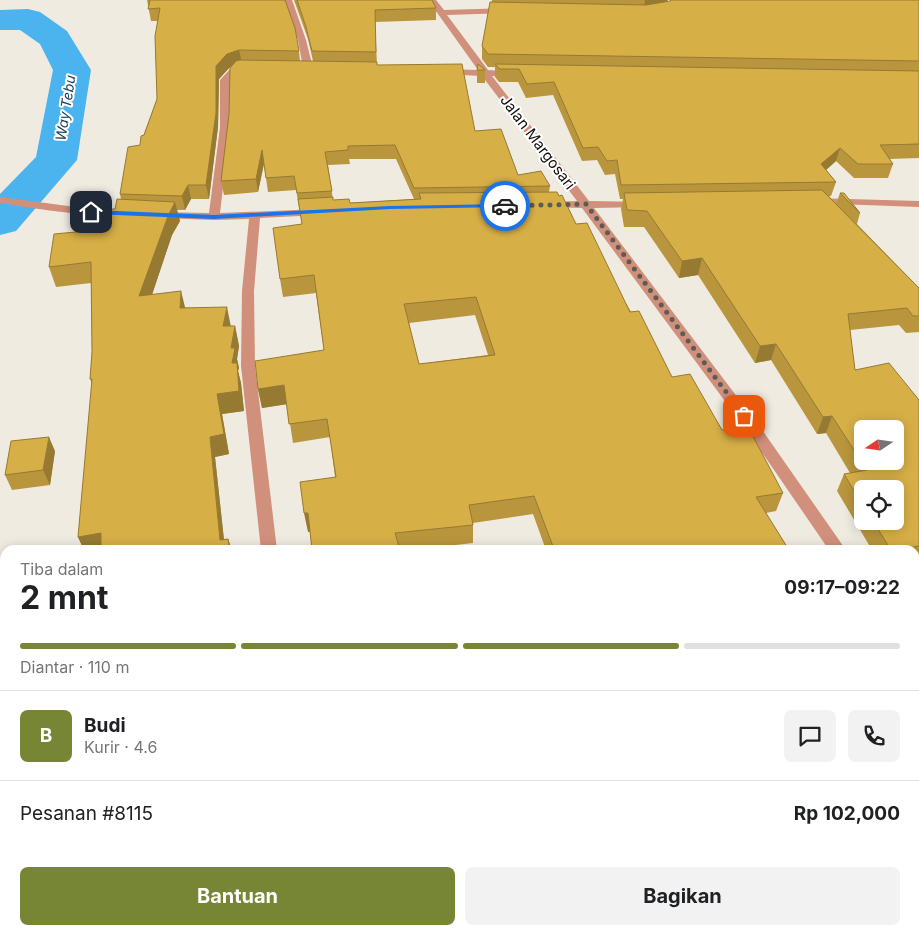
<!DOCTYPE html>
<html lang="id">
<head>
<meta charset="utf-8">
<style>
	:root { --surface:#fff; --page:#f2f2f2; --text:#202124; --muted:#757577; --line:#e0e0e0; --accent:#778634 }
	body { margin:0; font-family:Inter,sans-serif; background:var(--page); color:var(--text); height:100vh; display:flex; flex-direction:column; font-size:19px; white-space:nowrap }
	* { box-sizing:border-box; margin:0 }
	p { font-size:16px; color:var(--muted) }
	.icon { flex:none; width:28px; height:28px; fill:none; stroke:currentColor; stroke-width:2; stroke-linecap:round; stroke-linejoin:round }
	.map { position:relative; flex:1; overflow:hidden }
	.panel { position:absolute; left:0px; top:545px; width:920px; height:390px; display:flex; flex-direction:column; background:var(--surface); border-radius:15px 15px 0 0; box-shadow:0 2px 12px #0003 }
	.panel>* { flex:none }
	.needle { width:32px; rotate:257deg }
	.controls { position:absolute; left:854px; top:420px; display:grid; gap:10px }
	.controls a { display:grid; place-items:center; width:50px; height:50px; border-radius:8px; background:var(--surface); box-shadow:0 2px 12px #0003; font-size:25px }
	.pin { position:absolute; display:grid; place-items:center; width:42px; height:42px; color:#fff; margin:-21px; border-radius:10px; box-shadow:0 2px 8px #0006 }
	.courier { position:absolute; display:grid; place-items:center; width:50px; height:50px; margin:-25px; border:4px solid #1a73e8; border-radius:50%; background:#fff; color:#222; box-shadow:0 1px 6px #0007 }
	.overview em { font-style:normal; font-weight:700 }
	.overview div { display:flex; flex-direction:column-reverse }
	.overview { display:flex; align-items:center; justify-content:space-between; height:85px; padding:0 20px }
	h1 { font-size:32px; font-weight:700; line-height:38px }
	.bar { display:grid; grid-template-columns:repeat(4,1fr); gap:8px 5px; align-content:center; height:60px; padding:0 20px }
	.bar i { height:6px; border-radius:4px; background:var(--line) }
	.bar .on { background:var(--accent) }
	.bar p { grid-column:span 4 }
	.line { display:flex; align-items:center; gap:12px; padding:0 20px; border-top:1px solid var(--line) }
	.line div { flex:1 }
	.round { display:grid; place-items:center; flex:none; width:52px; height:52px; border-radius:8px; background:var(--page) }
	.button { display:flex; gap:10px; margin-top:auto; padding:10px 20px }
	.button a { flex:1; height:58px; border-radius:8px; background:var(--accent); color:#fff; font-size:20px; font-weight:700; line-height:58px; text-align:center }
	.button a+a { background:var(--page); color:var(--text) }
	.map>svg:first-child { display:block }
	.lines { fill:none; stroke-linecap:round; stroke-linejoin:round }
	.river { fill:#4bb3ee; fill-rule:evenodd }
	.minor { fill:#d1907b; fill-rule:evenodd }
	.wall { fill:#b9963d; fill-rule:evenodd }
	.shaded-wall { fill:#967a32 }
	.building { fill:#d7af47; stroke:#967a32; fill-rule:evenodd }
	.route { fill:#1a73e8 }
	.done { stroke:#5d5b55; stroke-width:5; stroke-dasharray:0 9 }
	.labels { text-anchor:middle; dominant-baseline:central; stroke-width:4; stroke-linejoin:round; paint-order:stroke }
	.far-water-label { font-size:14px; font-style:italic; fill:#17435b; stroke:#fff }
	.street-label { font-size:15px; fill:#0e0d0a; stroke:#fff }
</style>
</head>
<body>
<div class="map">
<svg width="919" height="935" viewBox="0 0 919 935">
	<rect width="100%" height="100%" fill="#f0ebe1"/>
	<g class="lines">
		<path class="river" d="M 28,9 L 40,12 L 67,31 L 91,70 L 77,160 L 16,231 L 0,235 L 0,194 L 36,157 L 53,70 L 40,44 L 20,30 L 0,30 L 0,10 Z"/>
		<path class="minor" d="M 284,0 L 292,0 L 306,40 L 313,68 L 311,70 L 305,70 L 303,68 L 298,40 Z
			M 428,0 L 436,0 L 444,10 L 511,8 L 512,10 L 508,13 L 447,15 L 488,70 L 517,72 L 517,76 L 514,77 L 492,76 L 589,201 L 647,202 L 649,204 L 643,207 L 594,208 L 760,427 L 846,550 L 829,550 L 750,435 L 582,208 L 544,207 L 542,205 L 544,203 L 548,202 L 577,201 L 482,76 L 441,74 L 439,72 L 444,69 L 478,70 Z
			M 249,65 L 252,66 L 252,70 L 237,72 L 230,80 L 230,127 L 220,213 L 320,209 L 326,212 L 320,215 L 260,218 L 254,291 L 255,366 L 277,550 L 261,550 L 241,366 L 242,291 L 249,219 L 214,220 L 158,218 L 152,215 L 158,212 L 209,213 L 220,127 L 220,80 L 231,68 Z
			M 0,197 L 91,209 L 125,210 L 131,213 C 121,223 19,206 0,203 Z
			M 813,198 L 919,201 L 919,207 L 809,203 L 807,201 Z
			M 919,632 L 919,646 L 915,647 L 915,633 Z
			M 915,650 L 919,652 L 919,671 L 915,669 Z
			M 293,930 L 315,930 L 315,935 L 293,935 Z"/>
	</g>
	<path class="wall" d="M 147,0 L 285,0 L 299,51 L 300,61 L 313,61 L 308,39 L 294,0 L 432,0 L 436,8 L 436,20 L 375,22 L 377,65 L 475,131 L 518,175 L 550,186 L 549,192 L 576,224 L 672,377 L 783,493 L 776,511 L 766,513 L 789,550 L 546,550 L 533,514 L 473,523 L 473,543 L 412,550 L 312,550 L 310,532 L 308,532 L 335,477 L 330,437 L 293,443 L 287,404 L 262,408 L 258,389 L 324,350 L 316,293 L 283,297 L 280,279 L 302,224 L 296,190 L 268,192 L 264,164 L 258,192 L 224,195 L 221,181 L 229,114 L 231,66 L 230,67 L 219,79 L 218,127 L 209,199 L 191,199 L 185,210 L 177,210 L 180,221 L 172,235 L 152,294 L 231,326 L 235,326 L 239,346 L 237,359 L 239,368 L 238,371 L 241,383 L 244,411 L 222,414 L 229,454 L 215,457 L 224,539 L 228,539 L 232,550 L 84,550 L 78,537 L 92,384 L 90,379 L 92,352 L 91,283 L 56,287 L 49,267 L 97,230 L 115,209 L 121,199 L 120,194 L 140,145 L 157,99 L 157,21 L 151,21 ZM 349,159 L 396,159 L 414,199 L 350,203 L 333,200 L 328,165 L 350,164 ZM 475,315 L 488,355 L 419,364 L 409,323 Z
		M 492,0 L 668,0 L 666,2 L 919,0 L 919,158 L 889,159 L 893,164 L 888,178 L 854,178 L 836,161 L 826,170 L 836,182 L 831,196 L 829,196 L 836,204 L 840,193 L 860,213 L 857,224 L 919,288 L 919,332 L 906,333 L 899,325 L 850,330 L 855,370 L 919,400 L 919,561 L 915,562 L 915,550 L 872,550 L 837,491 L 844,474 L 850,473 L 826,433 L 817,434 L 771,360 L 755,363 L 698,275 L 679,278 L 644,227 L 624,227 L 621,209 L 623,199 L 620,199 L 615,174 L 605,175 L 597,160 L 582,161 L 553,95 L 526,98 L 518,82 L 499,82 L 495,77 L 495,67 L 488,67 L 482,59 L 482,46 ZM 862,489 L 895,521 L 862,521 Z
		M 477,70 L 485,70 L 485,83 L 477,83 Z
		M 55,451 L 50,485 L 12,490 L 5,475 Z"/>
	<path class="shaded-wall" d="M 645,0 L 668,0 L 660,6 L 644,8 Z
		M 239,50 L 242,63 L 230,67 L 219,79 L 218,127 L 209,199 L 206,185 L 216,66 L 227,54 Z
		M 840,148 L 836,161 L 817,178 L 821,164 Z
		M 262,150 L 264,163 L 258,192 L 256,179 Z
		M 188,185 L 191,199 L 185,210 L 182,196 Z
		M 175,202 L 180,221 L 172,235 L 145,316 L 139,296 L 168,216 Z
		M 702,258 L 698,275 L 679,278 L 682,261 Z
		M 181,291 L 186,311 L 180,308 Z
		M 227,307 L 231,327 L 223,326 Z
		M 235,326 L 239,346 L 237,359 L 239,368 L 238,371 L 241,383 L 244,411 L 222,414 L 229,454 L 215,457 L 225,550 L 220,540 L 210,437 L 217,394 L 232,363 L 231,348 Z
		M 776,344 L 771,360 L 755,363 L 760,346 Z
		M 284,385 L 288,404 L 262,408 L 258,389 Z
		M 832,416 L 826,433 L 817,434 L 823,417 Z
		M 49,437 L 55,451 L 50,485 L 43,470 Z
		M 304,513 L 308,513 L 311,531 L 308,532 Z
		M 101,533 L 108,550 L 84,550 L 78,537 Z
		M 228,539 L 232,550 L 230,550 Z
		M 5,780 L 5,856 L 2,929 L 0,927 L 0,781 Z
		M 919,870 L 919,881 L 915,882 L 915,871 Z
		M 49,930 L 63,930 L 62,935 L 48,935 Z
		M 277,930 L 281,930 L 282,935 L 278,935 Z
		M 849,930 L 852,930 L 848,935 L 834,935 Z"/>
	<path class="building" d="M 150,0 L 285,0 L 295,28 L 299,51 L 239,50 L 227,54 L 216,66 L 216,113 L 206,185 L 188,185 L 182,196 L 120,194 L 128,147 L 140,145 L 141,136 L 144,135 L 157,99 L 155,36 L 160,8 L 148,9 Z
		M 297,0 L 432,0 L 436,8 L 375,10 L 376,52 L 312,51 L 306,27 Z
		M 671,0 L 919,0 L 919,61 L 488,54 L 482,46 L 490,2 L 646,5 L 670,1 Z
		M 240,60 L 377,62 L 377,65 L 462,64 L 475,131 L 501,129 L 518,175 L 541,171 L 550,186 L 414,188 L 395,145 L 348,146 L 348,150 L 325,152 L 332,191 L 297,193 L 294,176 L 266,178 L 262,150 L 256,179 L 221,181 L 229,114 L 230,68 L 236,61 Z
		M 478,64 L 485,70 L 477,70 Z
		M 495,64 L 919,71 L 919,144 L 880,145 L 893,164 L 858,164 L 840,148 L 821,164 L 836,182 L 621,185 L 617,160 L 607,161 L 598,147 L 583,148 L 554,82 L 527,84 L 519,69 L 500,69 Z
		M 822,190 L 919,288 L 919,316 L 913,316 L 907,308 L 848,314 L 855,370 L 889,363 L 919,400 L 919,546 L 898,550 L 891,550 L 873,521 L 895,521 L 895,489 L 862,489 L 862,504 L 844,474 L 867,470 L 832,416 L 823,417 L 776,344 L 760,346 L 702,258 L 682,261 L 647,211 L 627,210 L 624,193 ZM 862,429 L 895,429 L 895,461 L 862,461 Z
		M 557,192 L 559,196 L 562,195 L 576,224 L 587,223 L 630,312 L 639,311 L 672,377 L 690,374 L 722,430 L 748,427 L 783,493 L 756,497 L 789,550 L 549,550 L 554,549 L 534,496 L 469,505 L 473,525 L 395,533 L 400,550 L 312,550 L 308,513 L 304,513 L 300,482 L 336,477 L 327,419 L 289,424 L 284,385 L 258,389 L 255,361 L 324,350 L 314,275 L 280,279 L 273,228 L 302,224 L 298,199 L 333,197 L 333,200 L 349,199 L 350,203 L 421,199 L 419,193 ZM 476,297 L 495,355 L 419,364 L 404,304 Z
		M 840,193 L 844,193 L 860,213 Z
		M 117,199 L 175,202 L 168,216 L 139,296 L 181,291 L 180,308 L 227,307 L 223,326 L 235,326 L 231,348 L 235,348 L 232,363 L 237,363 L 239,391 L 217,394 L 224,434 L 210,437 L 220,540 L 228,539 L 230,550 L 101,550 L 101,533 L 78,537 L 92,379 L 90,379 L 92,352 L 91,262 L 49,267 L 54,234 L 97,230 L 107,209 L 115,209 Z
		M 49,437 L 43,470 L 5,475 L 11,441 Z
		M 842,545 L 845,550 L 820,550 Z
		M 5,648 L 5,780 L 0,781 L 0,649 Z
		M 919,786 L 919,870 L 915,871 L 915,787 Z
		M 0,912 L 5,912 L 5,930 L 49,930 L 48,935 L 0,935 Z
		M 146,930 L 277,930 L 278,935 L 147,935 Z
		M 337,930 L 540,930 L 542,935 L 337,935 Z
		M 670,930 L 849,930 L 834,935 L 661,935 Z"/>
	<path class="route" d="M 505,204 L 508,207 L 390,209 L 214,219 L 91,214 L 88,212 L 91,210 L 214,215 L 390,206 Z"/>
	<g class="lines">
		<path class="done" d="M 505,206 L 586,204 L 744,416"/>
	</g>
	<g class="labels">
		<g class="far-water-label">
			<text transform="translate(65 108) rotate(-81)">Way Tebu</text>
		</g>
		<g class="street-label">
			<text transform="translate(538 142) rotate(53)">Jalan Margosari</text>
		</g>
	</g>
</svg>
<div class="controls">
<a><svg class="needle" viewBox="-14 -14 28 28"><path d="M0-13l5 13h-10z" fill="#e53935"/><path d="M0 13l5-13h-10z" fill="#757577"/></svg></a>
<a><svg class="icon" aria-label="locate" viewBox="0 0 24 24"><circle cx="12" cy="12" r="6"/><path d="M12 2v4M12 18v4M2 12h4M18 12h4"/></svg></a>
</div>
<div class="pin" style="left:744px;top:416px;background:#ea580c"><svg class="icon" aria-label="bag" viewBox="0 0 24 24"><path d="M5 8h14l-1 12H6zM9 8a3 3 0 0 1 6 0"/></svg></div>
<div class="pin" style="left:91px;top:212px;background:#1f2937"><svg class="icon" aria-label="home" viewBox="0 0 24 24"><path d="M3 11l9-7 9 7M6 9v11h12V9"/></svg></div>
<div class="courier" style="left:505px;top:206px"><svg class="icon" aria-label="car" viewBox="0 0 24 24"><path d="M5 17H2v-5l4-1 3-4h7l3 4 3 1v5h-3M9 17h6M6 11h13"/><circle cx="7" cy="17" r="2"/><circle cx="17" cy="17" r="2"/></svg></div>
<section class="panel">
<div class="overview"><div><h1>2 mnt</h1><p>Tiba dalam</p></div><em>09:17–09:22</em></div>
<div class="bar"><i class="on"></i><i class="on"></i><i class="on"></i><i></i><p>Diantar · 110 m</p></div>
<div class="line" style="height:90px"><b class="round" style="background:var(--accent);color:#fff">B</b><div><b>Budi</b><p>Kurir · 4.6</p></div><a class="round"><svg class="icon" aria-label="chat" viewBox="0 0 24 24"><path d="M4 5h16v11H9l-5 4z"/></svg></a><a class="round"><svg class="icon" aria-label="phone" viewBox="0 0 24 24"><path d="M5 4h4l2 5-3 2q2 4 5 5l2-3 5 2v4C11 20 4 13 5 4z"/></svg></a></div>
<div class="line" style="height:65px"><div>Pesanan #8115</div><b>Rp 102,000</b></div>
<div class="button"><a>Bantuan</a><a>Bagikan</a></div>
</section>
</div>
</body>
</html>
